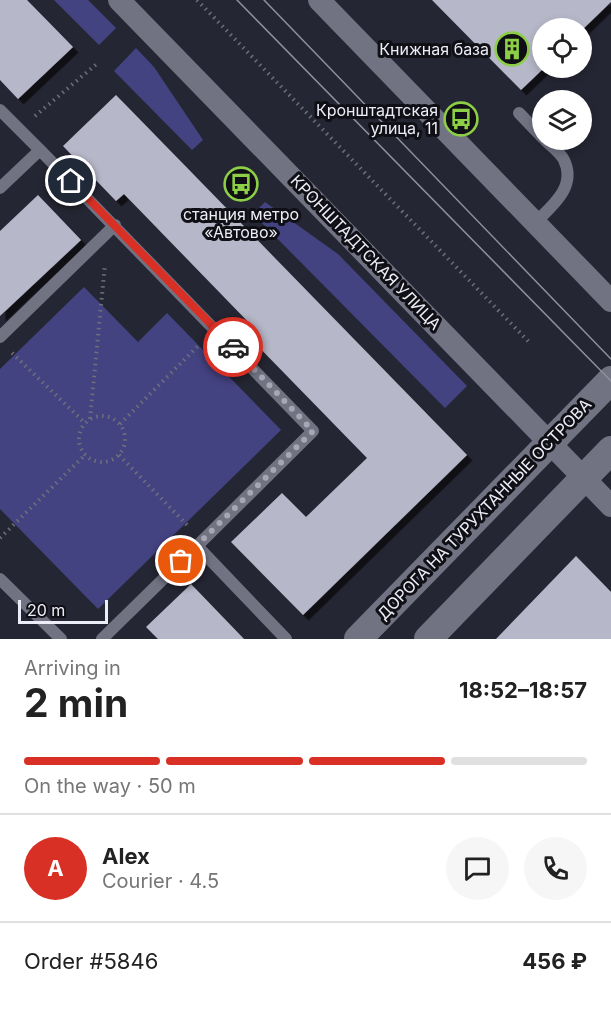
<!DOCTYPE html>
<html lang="en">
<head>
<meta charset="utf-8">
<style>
	:root { --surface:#fff; --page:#f6f6f6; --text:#222; --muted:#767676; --line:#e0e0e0; --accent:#d93025 }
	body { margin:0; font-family:Inter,sans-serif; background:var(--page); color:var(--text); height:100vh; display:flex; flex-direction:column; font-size:22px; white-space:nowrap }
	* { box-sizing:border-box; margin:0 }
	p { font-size:20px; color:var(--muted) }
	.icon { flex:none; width:33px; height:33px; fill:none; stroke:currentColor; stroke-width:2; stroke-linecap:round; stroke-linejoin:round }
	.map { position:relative; height:639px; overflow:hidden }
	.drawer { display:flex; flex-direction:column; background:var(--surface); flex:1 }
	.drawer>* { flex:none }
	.tools { position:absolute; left:532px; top:18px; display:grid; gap:12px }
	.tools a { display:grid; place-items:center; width:60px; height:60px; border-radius:50%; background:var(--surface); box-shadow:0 3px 9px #0003; font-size:30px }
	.scale { position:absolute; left:18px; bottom:15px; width:90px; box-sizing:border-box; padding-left:6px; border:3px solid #ecedf6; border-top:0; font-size:16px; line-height:21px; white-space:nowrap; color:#ecedf6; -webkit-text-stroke:4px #0f0f15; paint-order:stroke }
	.pin { position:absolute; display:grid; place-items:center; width:51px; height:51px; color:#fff; margin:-26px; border:3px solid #fff; border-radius:50%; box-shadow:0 2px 6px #0007 }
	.courier { position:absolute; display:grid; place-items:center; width:60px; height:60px; margin:-30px; border:4px solid #d93025; border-radius:50%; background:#fff; color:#222; box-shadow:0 2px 8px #0007 }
	.headline em { font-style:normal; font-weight:700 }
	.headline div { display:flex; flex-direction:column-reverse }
	.headline { display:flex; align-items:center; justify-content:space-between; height:102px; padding:0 24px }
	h1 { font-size:39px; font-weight:700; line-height:45px }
	.bar { display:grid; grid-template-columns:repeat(4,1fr); gap:9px 6px; align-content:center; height:72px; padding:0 24px }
	.bar i { height:8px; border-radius:4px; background:var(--line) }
	.bar .on { background:var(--accent) }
	.bar p { grid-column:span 4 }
	.line { display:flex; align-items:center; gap:15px; padding:0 24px; border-top:2px solid var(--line) }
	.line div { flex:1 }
	.round { display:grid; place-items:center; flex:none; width:63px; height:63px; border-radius:32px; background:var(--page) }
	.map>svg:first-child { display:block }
	.green { fill:#444382 }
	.building { fill:#b6b8c9; filter:url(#shadow) }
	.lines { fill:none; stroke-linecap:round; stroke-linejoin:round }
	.path { stroke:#6e6f7b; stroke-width:4; stroke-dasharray:1.5 4.5; stroke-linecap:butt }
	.service { stroke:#717383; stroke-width:12 }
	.minor { stroke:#717383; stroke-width:22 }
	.tertiary { stroke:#717383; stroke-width:28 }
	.tram { stroke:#8f909b; stroke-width:1.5 }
	.done { stroke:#a6a7b2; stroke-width:6; stroke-dasharray:0 10.8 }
	.route { stroke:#d93025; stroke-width:8 }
	.labels { text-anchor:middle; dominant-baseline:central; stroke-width:6; stroke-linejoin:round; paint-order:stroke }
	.poi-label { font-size:16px; fill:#ecedf6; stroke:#0f0f15; text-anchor:end }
	.street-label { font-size:16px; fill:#ecedf6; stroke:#0f0f15 }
</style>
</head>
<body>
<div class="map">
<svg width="611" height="639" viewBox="0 0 611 639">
	<defs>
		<filter id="shadow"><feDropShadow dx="5.5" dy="5.5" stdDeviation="0" flood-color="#0009"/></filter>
	</defs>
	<rect width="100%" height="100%" fill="#252633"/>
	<path class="green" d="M 54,0 L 88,0 L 116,28 L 99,45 Z
		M 136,48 L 154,67 L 203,140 L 192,150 L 114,71 Z
		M 265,202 L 338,254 L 467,386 L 445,408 L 253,214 Z
		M 84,287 L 138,342 L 167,313 L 281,430 L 98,609 L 0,509 L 0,369 Z"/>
	<path class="building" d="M 0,0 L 27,0 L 73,47 L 18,99 L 0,80 Z
		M 432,0 L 611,0 L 611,2 L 582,30 L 582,28 L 543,28 L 544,68 L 521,90 Z
		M 116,95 L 467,455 L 303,615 L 231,542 L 282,493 L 306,517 L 367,458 L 250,338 L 257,331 L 124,194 L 116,201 L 63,146 Z
		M 38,195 L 81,240 L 0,316 L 0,231 Z
		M 576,556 L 611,592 L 611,639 L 496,639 Z
		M 191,584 L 244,639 L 158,639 L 146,627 Z"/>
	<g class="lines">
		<path class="path" d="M 197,0 L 529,342
			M 35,116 L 99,62
			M 12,353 L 85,423
			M79 439a23 23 0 1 1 46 0a23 23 0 1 1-46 0Z
			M 90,419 L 105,264
			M 120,424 L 200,344
			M 119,455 L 189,527
			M 0,538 L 85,455"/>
		<path class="service" d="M 0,110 L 40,150 L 0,188
			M 519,113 L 543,138
			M 40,150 L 313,431 L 197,546
			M 535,223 C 552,206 577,187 564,160 C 561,153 550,145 545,140
			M 0,337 L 115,225
			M 0,579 L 61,639
			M 102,639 L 197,546 L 286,639"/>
		<path class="minor" d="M 119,0 L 611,506
			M 319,0 L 611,301"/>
		<path class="tertiary" d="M 358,639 L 611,380
			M 428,639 L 611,450"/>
		<path class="tram" d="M 237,0 L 611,381
			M 264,0 L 611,359"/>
	</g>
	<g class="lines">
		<path class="done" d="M 181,561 L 313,431 L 233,347"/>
		<path class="route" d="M 71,181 L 233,347"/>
	</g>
	<defs>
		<symbol id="building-ring" viewBox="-11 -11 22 22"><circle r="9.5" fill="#0f0f15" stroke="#8cce45" stroke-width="1.5"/><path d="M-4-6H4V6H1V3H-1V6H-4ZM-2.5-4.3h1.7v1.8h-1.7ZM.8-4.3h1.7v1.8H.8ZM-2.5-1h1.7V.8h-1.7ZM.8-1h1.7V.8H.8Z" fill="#8cce45"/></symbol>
		<symbol id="bus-ring" viewBox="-11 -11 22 22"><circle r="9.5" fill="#0f0f15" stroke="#8cce45" stroke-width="1.5"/><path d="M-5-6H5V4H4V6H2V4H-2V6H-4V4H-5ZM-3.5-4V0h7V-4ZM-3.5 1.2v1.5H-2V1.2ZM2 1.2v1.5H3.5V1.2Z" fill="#8cce45"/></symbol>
	</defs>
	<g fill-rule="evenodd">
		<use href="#building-ring" x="493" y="30" width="38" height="38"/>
		<use href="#bus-ring" x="442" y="100" width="38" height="38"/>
		<use href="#bus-ring" x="222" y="165" width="38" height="38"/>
	</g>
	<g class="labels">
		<g class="poi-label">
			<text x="489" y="49">Книжная база</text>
			<text x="438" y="110">Кронштадтская<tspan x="438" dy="18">улица, 11</tspan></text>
			<text x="241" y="214" text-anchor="middle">станция метро<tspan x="241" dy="18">«Автово»</tspan></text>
		</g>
		<g class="street-label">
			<text transform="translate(366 252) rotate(46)">КРОНШТАДТСКАЯ УЛИЦА</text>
			<text transform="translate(484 509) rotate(-46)">ДОРОГА НА ТУРУХТАННЫЕ ОСТРОВА</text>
		</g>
	</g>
</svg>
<div class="tools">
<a><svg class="icon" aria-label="locate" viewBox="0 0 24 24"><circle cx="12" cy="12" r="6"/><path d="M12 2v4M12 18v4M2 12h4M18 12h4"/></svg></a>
<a><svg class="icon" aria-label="layers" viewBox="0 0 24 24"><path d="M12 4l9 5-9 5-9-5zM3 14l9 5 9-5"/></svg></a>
</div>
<div class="scale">20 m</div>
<div class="pin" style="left:181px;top:561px;background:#ea580c"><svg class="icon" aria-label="bag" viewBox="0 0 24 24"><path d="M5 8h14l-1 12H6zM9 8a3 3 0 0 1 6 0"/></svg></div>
<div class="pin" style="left:71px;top:181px;background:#1f2937"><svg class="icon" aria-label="home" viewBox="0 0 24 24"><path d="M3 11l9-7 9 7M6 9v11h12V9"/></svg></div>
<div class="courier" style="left:233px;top:347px"><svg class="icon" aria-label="car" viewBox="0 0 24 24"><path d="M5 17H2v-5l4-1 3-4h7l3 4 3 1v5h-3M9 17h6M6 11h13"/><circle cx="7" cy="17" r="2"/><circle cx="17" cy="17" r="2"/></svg></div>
</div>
<section class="drawer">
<div class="headline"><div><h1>2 min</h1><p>Arriving in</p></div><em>18:52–18:57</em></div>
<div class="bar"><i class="on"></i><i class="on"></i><i class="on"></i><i></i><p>On the way · 50 m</p></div>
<div class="line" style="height:108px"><b class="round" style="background:var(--accent);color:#fff">A</b><div><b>Alex</b><p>Courier · 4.5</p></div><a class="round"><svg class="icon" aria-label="chat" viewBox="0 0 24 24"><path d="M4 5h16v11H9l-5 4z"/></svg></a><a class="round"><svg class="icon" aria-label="phone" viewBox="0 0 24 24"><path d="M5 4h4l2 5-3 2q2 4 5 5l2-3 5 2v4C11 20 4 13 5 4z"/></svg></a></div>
<div class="line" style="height:78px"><div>Order #5846</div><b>456 ₽</b></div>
</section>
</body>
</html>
